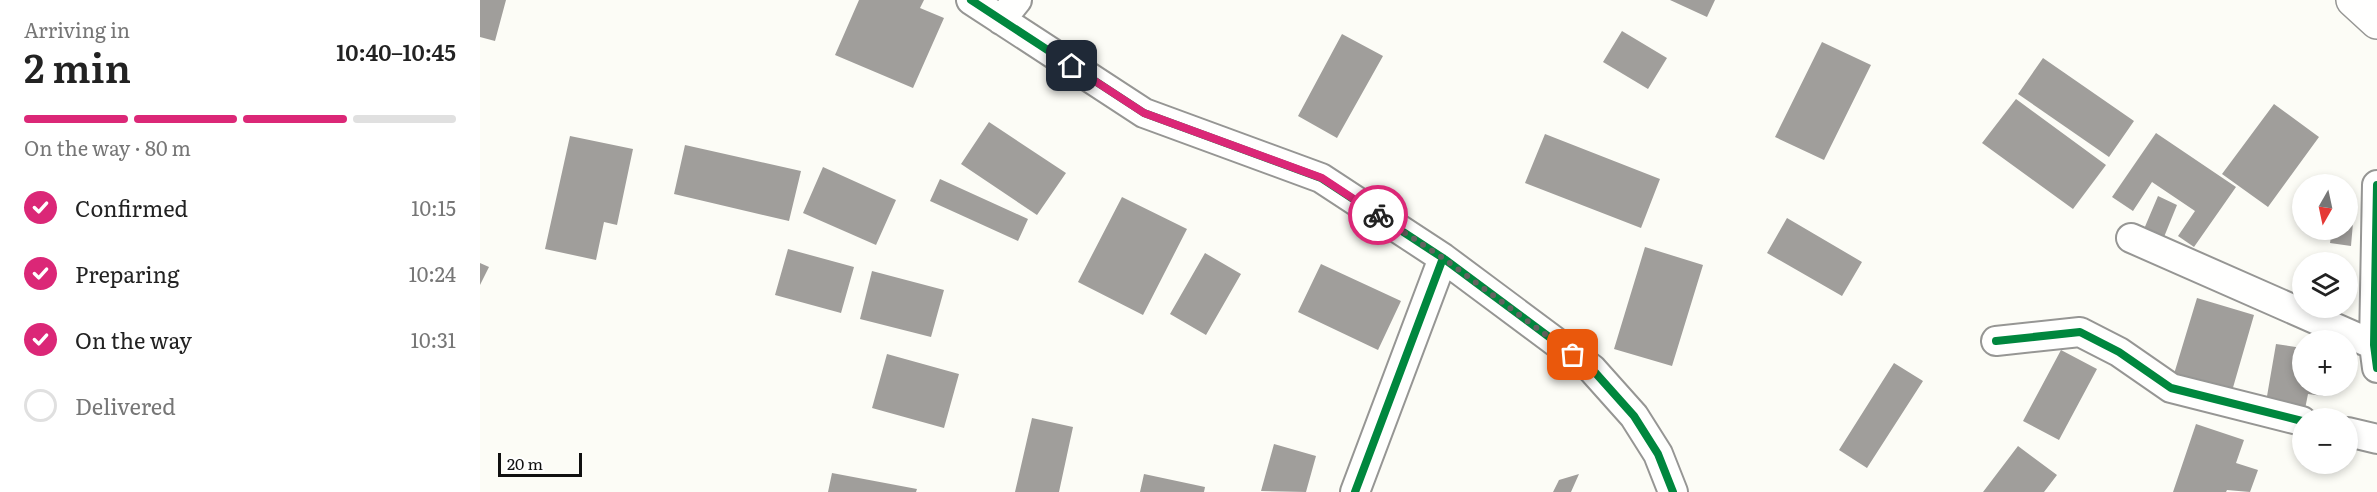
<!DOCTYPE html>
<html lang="en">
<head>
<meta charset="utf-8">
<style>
	:root { --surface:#fff; --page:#f2f2f2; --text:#222; --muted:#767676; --line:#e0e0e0; --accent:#db2777 }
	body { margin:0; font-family:Literata,serif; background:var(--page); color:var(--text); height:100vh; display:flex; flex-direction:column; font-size:22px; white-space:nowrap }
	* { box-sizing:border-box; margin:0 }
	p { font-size:20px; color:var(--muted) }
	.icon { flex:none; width:33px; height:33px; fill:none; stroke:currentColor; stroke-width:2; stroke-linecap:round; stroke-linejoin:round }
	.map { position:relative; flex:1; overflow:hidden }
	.sheet { display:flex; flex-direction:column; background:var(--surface); width:480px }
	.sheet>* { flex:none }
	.needle { width:39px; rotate:189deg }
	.controls { position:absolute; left:1812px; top:174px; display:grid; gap:12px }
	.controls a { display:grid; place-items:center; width:66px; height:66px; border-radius:50%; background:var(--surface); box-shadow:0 3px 9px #0003; font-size:30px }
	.scale { position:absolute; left:18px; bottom:15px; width:84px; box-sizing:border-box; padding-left:6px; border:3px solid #101010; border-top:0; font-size:16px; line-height:21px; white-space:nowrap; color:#101010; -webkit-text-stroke:4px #fff; paint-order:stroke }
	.pin { position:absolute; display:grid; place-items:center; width:51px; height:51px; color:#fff; margin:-26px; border-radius:12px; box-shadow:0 3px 9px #0006 }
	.courier { position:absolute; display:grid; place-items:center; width:60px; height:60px; margin:-30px; border:4px solid #db2777; border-radius:50%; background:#fff; color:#222; box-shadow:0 2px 8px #0007 }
	.overview em { font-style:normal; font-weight:600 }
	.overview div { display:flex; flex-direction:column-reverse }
	.overview { display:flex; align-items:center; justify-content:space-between; height:102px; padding:0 24px }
	h1 { font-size:39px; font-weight:600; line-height:45px }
	.bar { display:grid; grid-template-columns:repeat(4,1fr); gap:9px 6px; align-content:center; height:72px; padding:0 24px }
	.bar i { height:8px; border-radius:4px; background:var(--line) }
	.bar .on { background:var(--accent) }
	.bar p { grid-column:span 4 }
	ol { padding:0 24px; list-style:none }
	li { display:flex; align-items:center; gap:18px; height:66px }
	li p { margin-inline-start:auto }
	li .icon { padding:6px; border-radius:50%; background:var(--accent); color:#fff; stroke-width:4 }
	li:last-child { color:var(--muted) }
	li i { width:33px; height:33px; border:3px solid var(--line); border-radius:50% }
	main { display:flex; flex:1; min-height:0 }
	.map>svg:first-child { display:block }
	.building { fill:#a09e9b }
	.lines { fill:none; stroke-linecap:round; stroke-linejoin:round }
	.minor-casing { stroke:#969694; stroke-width:32 }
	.tertiary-casing { stroke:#969694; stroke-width:36 }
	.minor { stroke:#fffffe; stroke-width:28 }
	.tertiary { stroke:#fffffe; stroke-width:33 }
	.cycleway-casing { stroke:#fff; stroke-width:11 }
	.cycleway { stroke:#00873e; stroke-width:8 }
	.done { stroke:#636360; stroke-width:6; stroke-dasharray:0 10.8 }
	.route { stroke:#db2777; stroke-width:8 }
</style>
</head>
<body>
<main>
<section class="sheet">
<div class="overview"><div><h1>2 min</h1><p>Arriving in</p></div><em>10:40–10:45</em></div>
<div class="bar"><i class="on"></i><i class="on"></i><i class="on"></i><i></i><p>On the way · 80 m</p></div>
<ol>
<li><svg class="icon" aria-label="check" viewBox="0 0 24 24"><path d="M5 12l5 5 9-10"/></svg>Confirmed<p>10:15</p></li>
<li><svg class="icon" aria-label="check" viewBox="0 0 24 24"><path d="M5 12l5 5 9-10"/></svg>Preparing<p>10:24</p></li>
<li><svg class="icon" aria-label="check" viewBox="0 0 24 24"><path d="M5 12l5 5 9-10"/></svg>On the way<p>10:31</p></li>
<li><i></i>Delivered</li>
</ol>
</section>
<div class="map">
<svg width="1897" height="492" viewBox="0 0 1897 492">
	<rect width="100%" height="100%" fill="#fcfcf6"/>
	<path class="building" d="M 0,0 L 26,0 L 15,41 L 0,37 Z
		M 379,0 L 444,0 L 440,8 L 464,18 L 433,88 L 355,55 Z
		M 1190,0 L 1235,0 L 1227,17 Z
		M 1142,31 L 1187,58 L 1168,89 L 1123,62 Z
		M 862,34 L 903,56 L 857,138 L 818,116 Z
		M 1342,42 L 1391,65 L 1344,160 L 1295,137 Z
		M 1563,58 L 1654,121 L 1629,157 L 1538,94 Z
		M 1536,99 L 1626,165 L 1593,209 L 1502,143 Z
		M 1794,104 L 1839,137 L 1788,207 L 1742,174 Z
		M 509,122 L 586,173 L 557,215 L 481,164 Z
		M 1676,133 L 1756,187 L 1714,247 L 1698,236 L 1715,211 L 1672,182 L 1653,211 L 1632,197 Z
		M 1065,134 L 1180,179 L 1161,228 L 1045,183 Z
		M 90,136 L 153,149 L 137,225 L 124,222 L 116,260 L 65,249 Z
		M 205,145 L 321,171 L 309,221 L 194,194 Z
		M 343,167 L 416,200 L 396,245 L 323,213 Z
		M 460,179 L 548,219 L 538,241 L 450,201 Z
		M 1678,196 L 1697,205 L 1684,237 L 1664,229 Z
		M 642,197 L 707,229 L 663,315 L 598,282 Z
		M 1868,210 L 1874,211 L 1871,246 L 1850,243 L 1852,230 L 1868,230 Z
		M 1307,218 L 1382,262 L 1362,296 L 1287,253 Z
		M 1165,247 L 1223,265 L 1192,366 L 1134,349 Z
		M 308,249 L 374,267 L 361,313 L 295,295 Z
		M 725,253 L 761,274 L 726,335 L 690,314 Z
		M 0,263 L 9,267 L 0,285 Z
		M 841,264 L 921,301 L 898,350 L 818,312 Z
		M 392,271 L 464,290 L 451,337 L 380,319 Z
		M 1717,298 L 1774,315 L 1752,391 L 1694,374 Z
		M 1796,344 L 1822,348 L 1822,386 L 1845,386 L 1843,396 L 1828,394 L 1825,409 L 1786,402 Z
		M 1581,350 L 1617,369 L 1579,440 L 1543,421 Z
		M 407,354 L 479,374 L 464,428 L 392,408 Z
		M 1414,363 L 1443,381 L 1387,468 L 1359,450 Z
		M 552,418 L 593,427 L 579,492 L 535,492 Z
		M 1716,424 L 1764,440 L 1756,463 L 1778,470 L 1770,492 L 1747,490 L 1746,492 L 1693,492 Z
		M 794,444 L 836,456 L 826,492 L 781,491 Z
		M 1538,446 L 1577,475 L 1564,492 L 1503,492 Z
		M 352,473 L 437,489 L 436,492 L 348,492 Z
		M 664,474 L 725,487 L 724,492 L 660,492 Z
		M 1099,474 L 1091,492 L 1073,492 L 1079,480 Z"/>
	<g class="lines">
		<defs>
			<path id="minor" d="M 491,0 L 664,113 L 841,178 L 963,258 L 1112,369 L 1154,416 L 1178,454 L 1193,492
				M 521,20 L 537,0
				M 1897,185 L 1894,345 L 1897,368
				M 1651,238 L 1894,345
				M 1516,341 L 1600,332 L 1639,352 L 1691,388 L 1822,421
				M 1868,432 L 1897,439
				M 875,492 L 963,258"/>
			<path id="tertiary" d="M 1873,0 L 1897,22"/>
		</defs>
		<use href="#minor" class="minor-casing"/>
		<use href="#tertiary" class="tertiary-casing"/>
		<use href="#minor" class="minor"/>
		<use href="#tertiary" class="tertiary"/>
		<defs>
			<path id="cycleway" d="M 491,0 L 664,113 L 841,178 L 963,258 L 1112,369 L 1154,416 L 1178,454 L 1193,492
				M 1897,185 L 1894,345 L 1897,368
				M 1516,341 L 1600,332 L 1639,352 L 1691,388 L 1822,421
				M 875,492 L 963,258"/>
		</defs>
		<use href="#cycleway" class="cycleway-casing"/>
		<use href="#cycleway" class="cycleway"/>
	</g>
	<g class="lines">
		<path class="done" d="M 898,215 L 963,258 L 1093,355"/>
		<path class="route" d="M 592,66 L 664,113 L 842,178 L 898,215"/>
	</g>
</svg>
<div class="controls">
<a><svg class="needle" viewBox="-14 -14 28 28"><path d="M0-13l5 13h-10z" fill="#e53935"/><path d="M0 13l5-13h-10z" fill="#767676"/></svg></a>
<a><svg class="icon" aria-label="layers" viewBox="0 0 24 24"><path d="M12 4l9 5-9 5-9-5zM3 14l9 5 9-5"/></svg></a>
<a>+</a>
<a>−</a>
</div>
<div class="scale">20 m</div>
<div class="pin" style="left:1093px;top:355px;background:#ea580c"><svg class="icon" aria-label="bag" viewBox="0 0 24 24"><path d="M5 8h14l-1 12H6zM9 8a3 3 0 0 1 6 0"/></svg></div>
<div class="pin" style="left:592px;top:66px;background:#1f2937"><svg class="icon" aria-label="home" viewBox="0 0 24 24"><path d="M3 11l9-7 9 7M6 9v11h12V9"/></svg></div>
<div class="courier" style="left:898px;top:215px"><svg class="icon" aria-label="bike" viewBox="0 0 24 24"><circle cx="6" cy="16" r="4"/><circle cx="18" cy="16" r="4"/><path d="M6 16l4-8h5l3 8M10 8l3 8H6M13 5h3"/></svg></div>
</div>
</main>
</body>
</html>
